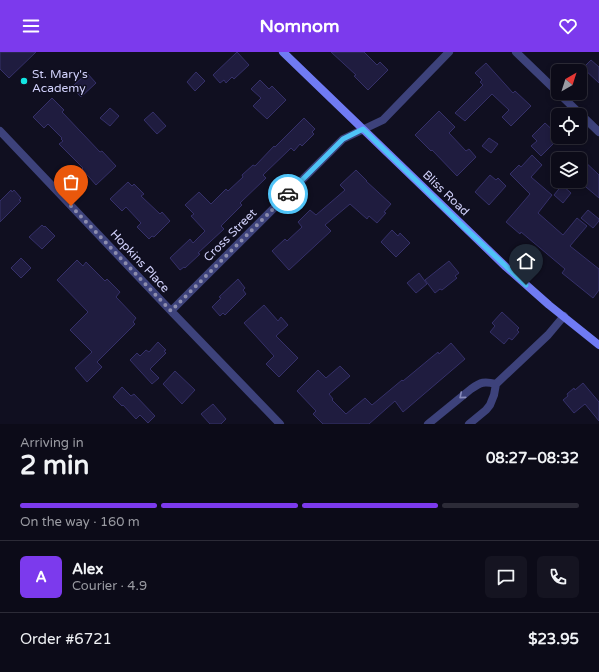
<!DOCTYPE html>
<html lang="en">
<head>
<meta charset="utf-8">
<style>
	:root { --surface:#0c0b18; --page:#151421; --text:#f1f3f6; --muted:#9a9ba2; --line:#2c2b37; --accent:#7c3aed }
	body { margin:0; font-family:"Varela Round",sans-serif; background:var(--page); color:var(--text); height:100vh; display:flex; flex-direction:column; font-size:15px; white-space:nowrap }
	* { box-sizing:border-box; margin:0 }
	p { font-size:13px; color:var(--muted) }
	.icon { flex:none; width:22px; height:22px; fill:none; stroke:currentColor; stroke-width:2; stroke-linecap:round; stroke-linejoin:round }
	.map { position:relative; height:372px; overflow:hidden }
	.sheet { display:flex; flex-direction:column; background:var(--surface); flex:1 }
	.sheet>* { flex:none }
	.needle { width:26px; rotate:39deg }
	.fabs { position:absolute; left:551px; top:12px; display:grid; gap:8px }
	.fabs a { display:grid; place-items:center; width:36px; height:36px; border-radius:6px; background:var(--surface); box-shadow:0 2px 6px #0003,0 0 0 1px var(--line); font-size:20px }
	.pin { position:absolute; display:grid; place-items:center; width:34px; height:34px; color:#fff; margin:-41px -17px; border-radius:50% 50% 50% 0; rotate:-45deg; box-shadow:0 0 4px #0007 }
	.pin .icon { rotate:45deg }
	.courier { position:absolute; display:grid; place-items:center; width:40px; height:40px; margin:-20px; border:3px solid #4fc3f7; border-radius:50%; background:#fff; color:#222; box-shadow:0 1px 5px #0007 }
	.head em { font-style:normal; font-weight:800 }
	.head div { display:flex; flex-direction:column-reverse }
	.head { display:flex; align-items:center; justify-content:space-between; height:68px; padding:0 20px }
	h1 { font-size:26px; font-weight:800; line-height:30px }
	.bar { display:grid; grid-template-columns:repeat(4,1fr); gap:6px 4px; align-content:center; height:48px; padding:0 20px }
	.bar i { height:5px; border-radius:3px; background:var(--line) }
	.bar .on { background:var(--accent) }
	.bar p { grid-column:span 4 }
	.line { display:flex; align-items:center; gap:10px; padding:0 20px; border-top:1px solid var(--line) }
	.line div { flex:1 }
	.round { display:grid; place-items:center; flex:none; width:42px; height:42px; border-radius:6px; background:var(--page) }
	header { display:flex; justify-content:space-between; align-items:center; height:52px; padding:0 20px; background:var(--accent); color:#fff; font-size:18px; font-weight:800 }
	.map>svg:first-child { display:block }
	.building { fill:#1f1c3f; stroke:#353069 }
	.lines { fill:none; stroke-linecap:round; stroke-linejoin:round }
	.street { stroke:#3d427b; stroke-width:8 }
	.secondary { stroke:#707bf3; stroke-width:8 }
	.oneway { stroke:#878abb }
	.done { stroke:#8d8dae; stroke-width:4; stroke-dasharray:0 7.2 }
	.route { stroke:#4fc3f7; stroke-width:5 }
	.poi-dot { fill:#13e5e3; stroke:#100f20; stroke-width:1.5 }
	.labels { text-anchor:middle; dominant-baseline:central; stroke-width:3; stroke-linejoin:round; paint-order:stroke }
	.poi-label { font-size:12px; fill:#d1d1fb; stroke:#100f20; text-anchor:start }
	.street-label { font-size:12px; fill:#d1d1fb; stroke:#100f20 }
</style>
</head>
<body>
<header><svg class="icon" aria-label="menu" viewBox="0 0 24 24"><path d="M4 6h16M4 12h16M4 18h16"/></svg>Nomnom<svg class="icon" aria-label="heart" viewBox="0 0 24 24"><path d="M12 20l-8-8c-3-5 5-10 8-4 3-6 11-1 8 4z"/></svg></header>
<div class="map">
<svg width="599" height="372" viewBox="0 0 599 372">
	<rect width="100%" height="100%" fill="#100f20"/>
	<path class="building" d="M 0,0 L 36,0 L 9,26 L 0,17 Z
		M 237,0 L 249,13 L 234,27 L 232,25 L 226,31 L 224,28 L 220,31 L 213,23 Z
		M 331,0 L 364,0 L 377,13 L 380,10 L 388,18 L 368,38 L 354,24 L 356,23 Z
		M 591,8 L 599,15 L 599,31 L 583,16 Z
		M 486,11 L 513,41 L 515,39 L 531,54 L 511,74 L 502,65 L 509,58 L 492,42 L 465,69 L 455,61 L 483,33 L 480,30 L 482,28 L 475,21 Z
		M 196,20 L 205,29 L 195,39 L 187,30 Z
		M 87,21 L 96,31 L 81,45 L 72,35 Z
		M 260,28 L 269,37 L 272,34 L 286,48 L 267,67 L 253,54 L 261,46 L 251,37 Z
		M 52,46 L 64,58 L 62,60 L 100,100 L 102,99 L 116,114 L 96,133 L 82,117 L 83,116 L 59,92 L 63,89 L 61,87 L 62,86 L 48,72 L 44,76 L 33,65 Z
		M 110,56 L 119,64 L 110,74 L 100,66 Z
		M 439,59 L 455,75 L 449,81 L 466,99 L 469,97 L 476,105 L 457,124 L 432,98 L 431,99 L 415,83 Z
		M 153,60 L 166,74 L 157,82 L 144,68 Z
		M 304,66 L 315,77 L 312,80 L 314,82 L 302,94 L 300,92 L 294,99 L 291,96 L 263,123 L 266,126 L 240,151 L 242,153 L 221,174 L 224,177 L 198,201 L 200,202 L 185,216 L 184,215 L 180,218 L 170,206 L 190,187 L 193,191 L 205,179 L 191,164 L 194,162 L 185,153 L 199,140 L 211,152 L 226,137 L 228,139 L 243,125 L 242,123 L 253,113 L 255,114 L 274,94 L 275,95 Z
		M 545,71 L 558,83 L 558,85 L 560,85 L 541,104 L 531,94 L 537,89 L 532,84 Z
		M 489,86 L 498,92 L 491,101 L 482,94 Z
		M 532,103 L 542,113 L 531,125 L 552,143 L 538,161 L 563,183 L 577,166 L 587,174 L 570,194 L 599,217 L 599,238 L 593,246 L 562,221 L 565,217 L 521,180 L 520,182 L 506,170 L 530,142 L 510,122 L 519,113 L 521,115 Z
		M 580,105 L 599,123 L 599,146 L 580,130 Z
		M 356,118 L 367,129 L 366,129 L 391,152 L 384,160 L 386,161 L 377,171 L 369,164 L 367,167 L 350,152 L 325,173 L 331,179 L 289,218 L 272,199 L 285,187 L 287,189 L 302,175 L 298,170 L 310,158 L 316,163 L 345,138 L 340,133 Z
		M 490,123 L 496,128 L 498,126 L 506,134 L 489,153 L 475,140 Z
		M 128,130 L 132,134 L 134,132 L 144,142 L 141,144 L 160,162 L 162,160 L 170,169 L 154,185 L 152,184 L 149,187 L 137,175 L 141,171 L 126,155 L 122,159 L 110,147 Z
		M 562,133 L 571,141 L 563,151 L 554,143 Z
		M 11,138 L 12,140 L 14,138 L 21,146 L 19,148 L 21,149 L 0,170 L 0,149 Z
		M 588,158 L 599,167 L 599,169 L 593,176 L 581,166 Z
		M 42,173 L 44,175 L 45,174 L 55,184 L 42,197 L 29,185 Z
		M 392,178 L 398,184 L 400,181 L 410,191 L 396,205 L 381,190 Z
		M 21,206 L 31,216 L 21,226 L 11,216 Z
		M 77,208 L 83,214 L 86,210 L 105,229 L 107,227 L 120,240 L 116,245 L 136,266 L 133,270 L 135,272 L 97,310 L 102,315 L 87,330 L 75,316 L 92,300 L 70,278 L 88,260 L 57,228 Z
		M 449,209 L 459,221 L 455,224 L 457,226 L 442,238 L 440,237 L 435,241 L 425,228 Z
		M 419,221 L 427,232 L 416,241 L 407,231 Z
		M 238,227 L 245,236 L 243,238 L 246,242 L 225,263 L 223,261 L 220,264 L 212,255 L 221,246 L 219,245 Z
		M 264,253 L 278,269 L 281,265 L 288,273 L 276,284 L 298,306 L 279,325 L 266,312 L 274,304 L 244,271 Z
		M 502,260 L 519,276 L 517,278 L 519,280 L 512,288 L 509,286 L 504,292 L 490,280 L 495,274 L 492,271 Z
		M 158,290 L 166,298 L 164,299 L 166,301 L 150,317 L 159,326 L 152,332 L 130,308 L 137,301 L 140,304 L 146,298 L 149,300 Z
		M 451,291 L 465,307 L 403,360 L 395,349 L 369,372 L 323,372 L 313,362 L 316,359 L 297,339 L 318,318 L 326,326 L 340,314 L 350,324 L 329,342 L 333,347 L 332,348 L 346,362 L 365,346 L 372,353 L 402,328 L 403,329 L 438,300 L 439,302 Z
		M 175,319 L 195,338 L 182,352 L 163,332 Z
		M 583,331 L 599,350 L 599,369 L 585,352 L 574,361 L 563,348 L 568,344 L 567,342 L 574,336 L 575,338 Z
		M 122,335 L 131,344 L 134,342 L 155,364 L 148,371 L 140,363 L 136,367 L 123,353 L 122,354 L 113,345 Z
		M 213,352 L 226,367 L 221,372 L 210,372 L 201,362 Z"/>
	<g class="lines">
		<path class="street" d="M 516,0 L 599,80
			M 0,79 L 171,259 L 280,372
			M 171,259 L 343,87 L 383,68 L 449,0
			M 428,372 L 471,337 C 481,330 484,329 496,332
			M 469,372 L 486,358 L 490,353 L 494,343 L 496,332 L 548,283 L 564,264"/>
		<path class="secondary" d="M 283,0 L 506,215 L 549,253 L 599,293"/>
	</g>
	<defs><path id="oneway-chevron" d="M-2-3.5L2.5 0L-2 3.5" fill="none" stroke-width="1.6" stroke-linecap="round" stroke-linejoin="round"/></defs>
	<use class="oneway" href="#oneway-chevron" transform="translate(462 344) rotate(140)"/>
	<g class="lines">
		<path class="done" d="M 71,154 L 171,259 L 288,142"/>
		<path class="route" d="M 288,142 L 343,87 L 363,77 L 466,177 L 526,233"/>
	</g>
	<circle class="poi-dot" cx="24" cy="29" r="4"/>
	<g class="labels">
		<g class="poi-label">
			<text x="32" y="22">St. Mary's<tspan x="32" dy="14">Academy</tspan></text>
		</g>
		<g class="street-label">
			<text transform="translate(446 141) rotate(44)">Bliss Road</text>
			<text transform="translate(230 183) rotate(-45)">Cross Street</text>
			<text transform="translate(140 209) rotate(47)">Hopkins Place</text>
		</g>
	</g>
</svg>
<div class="fabs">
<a><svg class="needle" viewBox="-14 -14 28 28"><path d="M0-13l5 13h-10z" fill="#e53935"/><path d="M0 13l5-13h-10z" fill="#9a9ba2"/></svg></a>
<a><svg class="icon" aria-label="locate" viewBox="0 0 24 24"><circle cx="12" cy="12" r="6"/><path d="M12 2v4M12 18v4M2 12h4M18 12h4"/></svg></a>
<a><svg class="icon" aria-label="layers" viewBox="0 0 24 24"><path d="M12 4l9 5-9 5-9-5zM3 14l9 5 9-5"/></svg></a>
</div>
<div class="pin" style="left:71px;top:154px;background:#ea580c"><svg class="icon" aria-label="bag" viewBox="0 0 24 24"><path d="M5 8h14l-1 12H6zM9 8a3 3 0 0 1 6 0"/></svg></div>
<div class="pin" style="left:526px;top:233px;background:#1f2937"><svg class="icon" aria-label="home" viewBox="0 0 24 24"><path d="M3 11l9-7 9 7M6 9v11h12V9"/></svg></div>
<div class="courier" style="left:288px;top:142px"><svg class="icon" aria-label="car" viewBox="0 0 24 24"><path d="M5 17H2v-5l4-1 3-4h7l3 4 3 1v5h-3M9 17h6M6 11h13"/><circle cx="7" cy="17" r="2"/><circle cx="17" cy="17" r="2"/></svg></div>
</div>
<section class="sheet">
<div class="head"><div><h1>2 min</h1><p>Arriving in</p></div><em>08:27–08:32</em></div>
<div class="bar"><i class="on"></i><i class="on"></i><i class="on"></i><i></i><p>On the way · 160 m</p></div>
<div class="line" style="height:72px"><b class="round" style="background:var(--accent);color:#fff">A</b><div><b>Alex</b><p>Courier · 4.9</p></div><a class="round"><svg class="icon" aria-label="chat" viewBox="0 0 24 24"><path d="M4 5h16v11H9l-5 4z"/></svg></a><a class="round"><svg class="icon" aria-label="phone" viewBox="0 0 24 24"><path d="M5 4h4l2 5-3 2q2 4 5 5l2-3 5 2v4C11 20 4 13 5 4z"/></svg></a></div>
<div class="line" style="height:52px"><div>Order #6721</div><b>$23.95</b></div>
</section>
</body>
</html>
